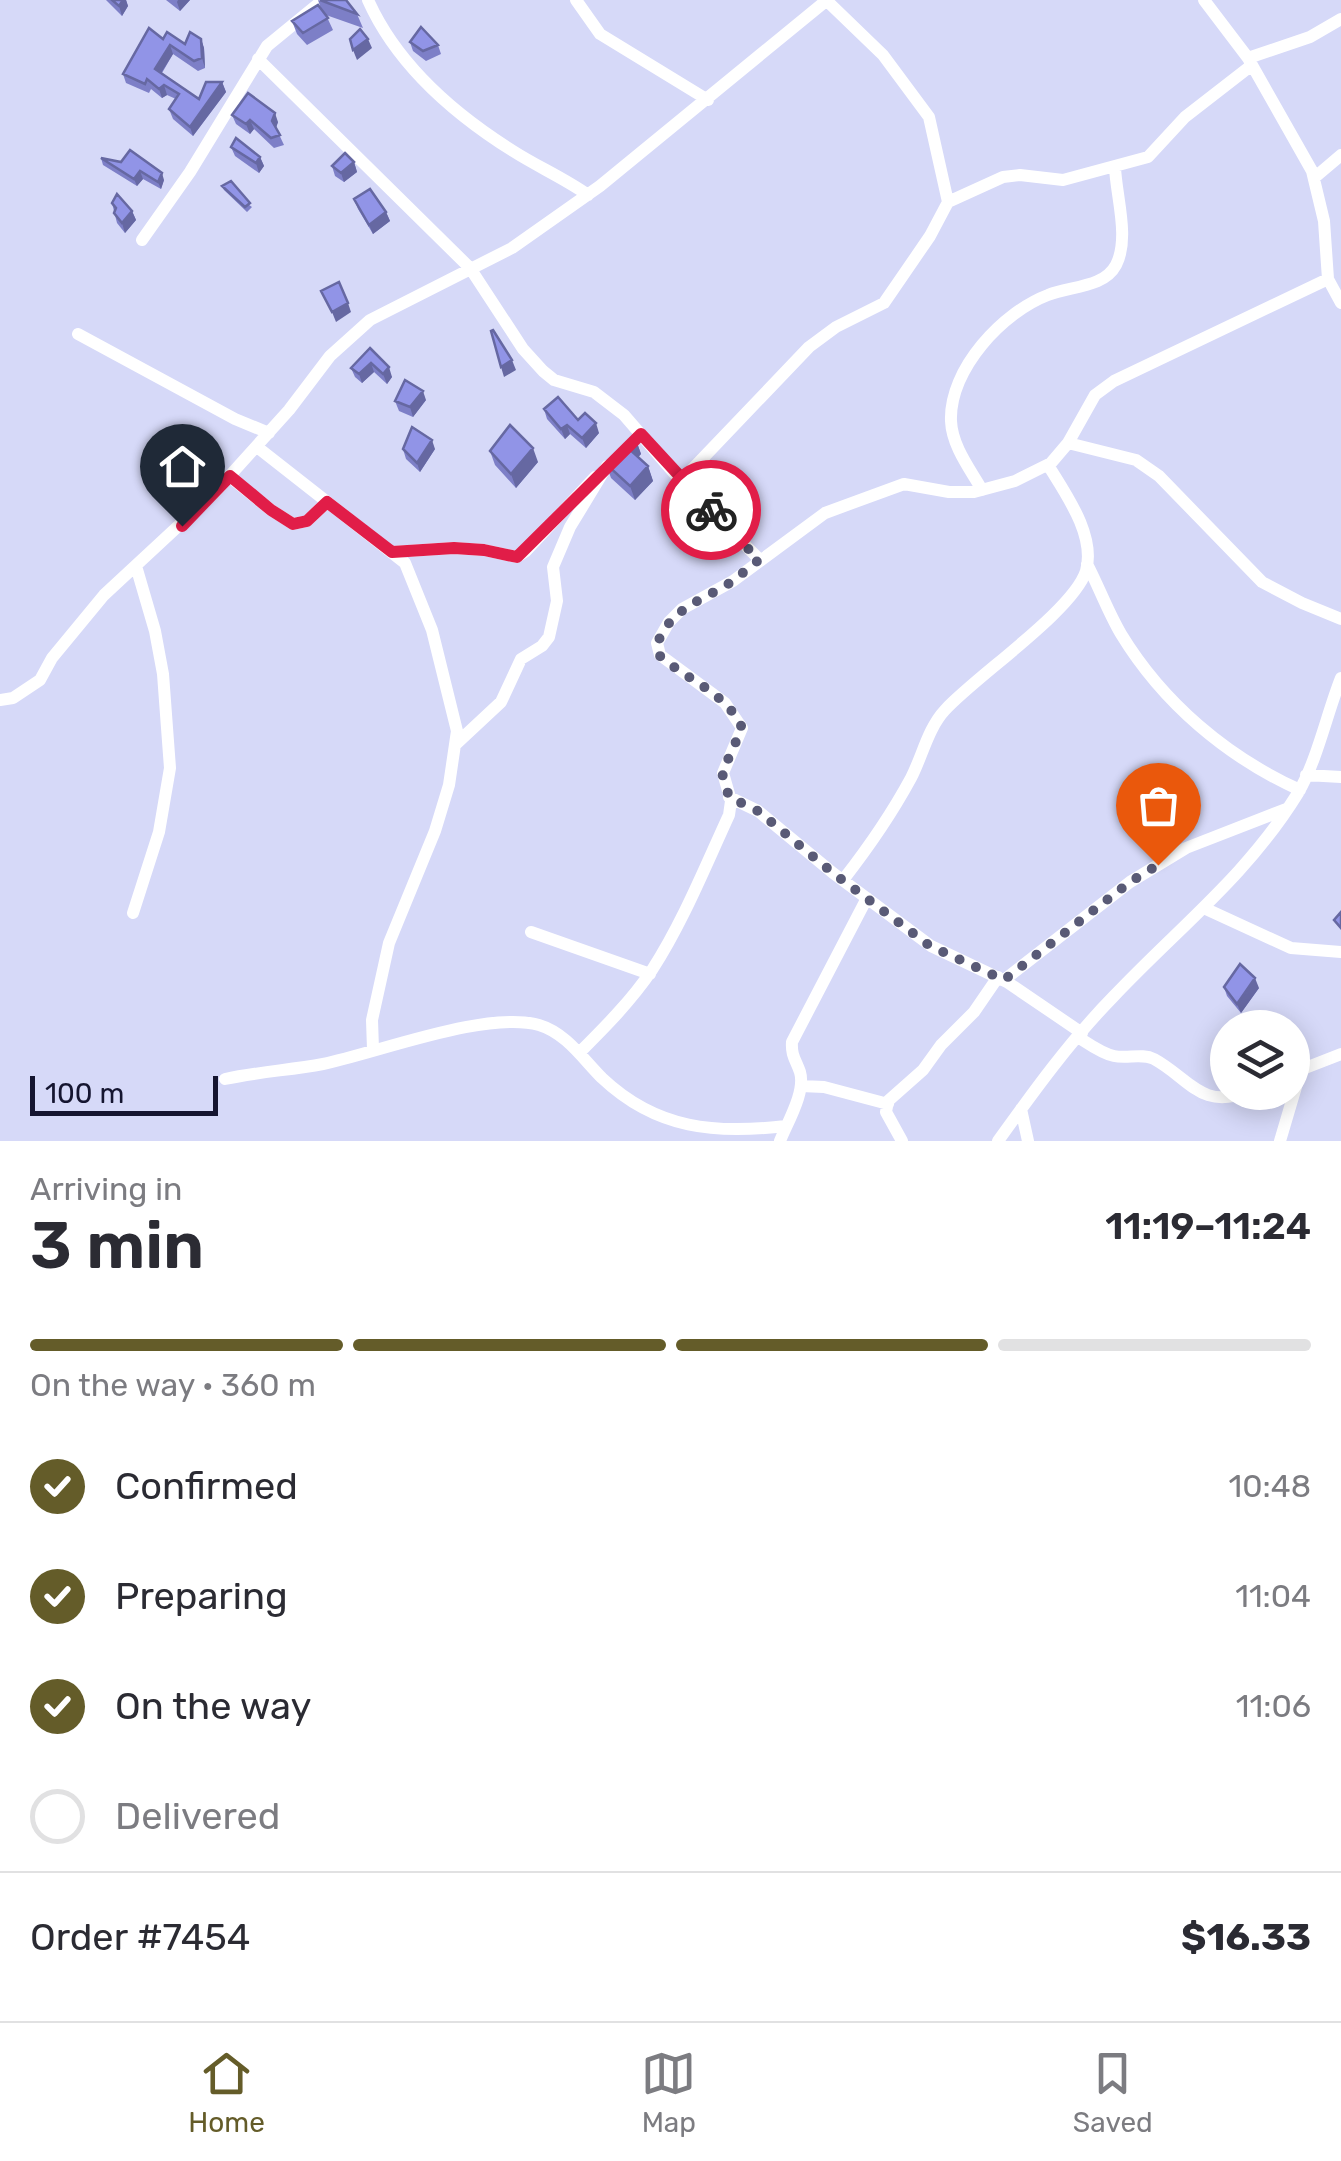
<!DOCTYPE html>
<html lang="en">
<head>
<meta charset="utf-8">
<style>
	:root { --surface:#fff; --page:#f7f7f7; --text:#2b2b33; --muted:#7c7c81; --line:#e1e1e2; --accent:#645c29 }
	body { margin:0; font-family:Rubik,sans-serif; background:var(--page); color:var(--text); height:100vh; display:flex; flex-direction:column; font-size:38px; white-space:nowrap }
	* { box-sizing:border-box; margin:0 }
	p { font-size:32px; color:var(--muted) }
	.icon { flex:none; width:55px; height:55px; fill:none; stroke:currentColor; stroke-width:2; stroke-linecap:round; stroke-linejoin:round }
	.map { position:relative; height:1141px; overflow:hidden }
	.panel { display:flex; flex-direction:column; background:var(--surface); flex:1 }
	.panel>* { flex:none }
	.controls { position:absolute; left:1210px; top:1010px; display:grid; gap:20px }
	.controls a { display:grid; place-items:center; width:100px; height:100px; border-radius:50%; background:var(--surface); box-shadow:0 5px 25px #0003; font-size:50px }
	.scale { position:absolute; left:30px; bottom:25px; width:188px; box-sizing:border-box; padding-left:10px; border:5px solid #151530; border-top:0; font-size:28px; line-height:35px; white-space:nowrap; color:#151530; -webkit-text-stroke:8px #d6d9f8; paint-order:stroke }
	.pin { position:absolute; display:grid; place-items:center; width:85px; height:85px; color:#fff; margin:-102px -42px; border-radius:50% 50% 50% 0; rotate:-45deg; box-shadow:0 0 10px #0007 }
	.pin .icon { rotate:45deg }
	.courier { position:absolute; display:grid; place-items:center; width:100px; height:100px; margin:-50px; border:8px solid #e11d48; border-radius:50%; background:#fff; color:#222; box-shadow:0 2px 12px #0007 }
	.overview em { font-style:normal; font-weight:600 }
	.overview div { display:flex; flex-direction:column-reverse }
	.overview { display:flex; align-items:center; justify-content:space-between; height:170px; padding:0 30px }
	h1 { font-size:65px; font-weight:600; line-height:75px }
	.bar { display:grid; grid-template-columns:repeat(4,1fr); gap:15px 10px; align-content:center; height:120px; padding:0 30px }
	.bar i { height:12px; border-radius:8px; background:var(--line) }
	.bar .selected { background:var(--accent) }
	.bar p { grid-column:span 4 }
	.line { display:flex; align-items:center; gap:25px; padding:0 30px; border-top:2px solid var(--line) }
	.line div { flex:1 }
	ol { padding:0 30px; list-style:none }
	li { display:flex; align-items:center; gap:30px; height:110px }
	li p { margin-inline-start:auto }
	li .icon { padding:10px; border-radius:50%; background:var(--accent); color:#fff; stroke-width:4 }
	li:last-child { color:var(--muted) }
	li i { width:55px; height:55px; border:5px solid var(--line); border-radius:50% }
	.tabs { display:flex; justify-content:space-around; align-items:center; height:140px; border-top:2px solid var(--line); background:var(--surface); font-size:28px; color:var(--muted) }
	.tabs a { display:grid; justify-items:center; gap:5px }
	.tabs .selected { color:var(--accent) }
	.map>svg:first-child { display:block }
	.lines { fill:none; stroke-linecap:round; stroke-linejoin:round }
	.minor { stroke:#fff; stroke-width:12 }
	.wall { fill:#7d7fc7 }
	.shaded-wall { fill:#6668a2 }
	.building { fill:#9194e7; stroke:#6668a2; stroke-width:2.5 }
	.done { stroke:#595a76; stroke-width:10; stroke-dasharray:0 18 }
	.route { stroke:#e11d48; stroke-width:12 }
</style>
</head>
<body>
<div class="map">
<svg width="1341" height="1141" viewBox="0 0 1341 1141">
	<rect width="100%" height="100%" fill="#d6d9f8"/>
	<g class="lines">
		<path class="minor" d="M 368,0 C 397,65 454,114 513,151 C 538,167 564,178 588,195
			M 576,0 L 600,34 L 708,100
			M 1204,0 L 1248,58 L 1312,171 L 1324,221 L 1328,279 L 1341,303
			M 1248,58 L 1310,37 L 1341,19
			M 258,59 L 470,268 L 523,349 L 543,371 L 554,380 L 594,392 L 624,415 L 681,481 L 759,559
			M 1314,178 L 1341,155
			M 948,202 L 1003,177 L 1020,175 L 1063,180 L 1148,157 L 1185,117 L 1252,65
			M 142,240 L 190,172 L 267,46 L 323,0
			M 78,334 L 235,419 L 269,433
			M 1068,443 L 1136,460 L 1159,476 L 1262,582 L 1302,603 L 1341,619
			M 257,447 L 405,563 L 432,630 L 457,731 L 449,785 L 435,831 L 389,943 L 372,1020 L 373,1049
			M 229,476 L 271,510 L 293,524 L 307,521 L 327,502
			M 681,481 L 809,347 L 836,327 L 884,303 L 930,236 L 948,202 L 929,117 L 883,55 L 826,0
			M 982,490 C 970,469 952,446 951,421 C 949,369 1003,312 1048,295 C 1070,286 1104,288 1116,265 C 1130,238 1116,196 1115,167
			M 393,552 L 453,548 L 484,550 L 517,557 L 526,551 L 595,477
			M 1087,564 C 1099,587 1108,612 1121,634 C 1163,703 1227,757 1300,790
			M 0,700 L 13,698 L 40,680 L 52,658 L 104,595 L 216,491 L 289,410 L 330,356 L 370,320 L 512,248 L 600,186 L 827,0
			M 456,744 L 501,702 L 521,659 L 542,646 L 549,637 L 557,601 L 553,567 L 570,527 L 607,466
			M 1306,775 L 1341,777
			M 729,797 L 758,811 L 833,873 L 931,946 L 1007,982 L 1082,1033
			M 843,880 C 868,848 891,815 911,778 C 922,757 928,728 945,710 C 976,676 1073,611 1086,571 C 1096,535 1065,493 1048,465
			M 1206,909 L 1291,948 L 1341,952
			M 133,913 L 159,832 L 170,768 L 163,674 L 155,631 L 136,566
			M 531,932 L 650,974
			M 1004,980 L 1130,882 L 1186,848 L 1286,809
			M 1078,1037 C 1089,1044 1101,1053 1114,1056 C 1127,1059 1142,1053 1154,1059 C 1189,1078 1201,1110 1247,1092
			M 579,1053 C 605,1027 631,1001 652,970 C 683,922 705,867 729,815 L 731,801 L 723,773 L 742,728 L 725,703 L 660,655 L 657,643 L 669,622 L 682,609 L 733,581 L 825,513 L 904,484 L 949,492 L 974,492 L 1015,481 L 1051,463 L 1068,443 L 1095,395 L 1114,381 L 1328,279
			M 1295,1072 L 1341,1054
			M 225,1079 C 258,1072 290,1070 323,1064 C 377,1053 487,1010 539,1025 C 566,1033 583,1059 602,1078 C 657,1130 716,1134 786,1126
			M 801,1086 L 824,1087 L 888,1104
			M 1021,1109 L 1028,1141
			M 780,1141 C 787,1123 806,1092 800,1072 C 796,1060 791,1056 792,1042 L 867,898
			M 902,1141 L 886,1112 L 888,1101 L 923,1070 L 941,1045 L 974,1012 L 998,977
			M 998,1141 C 1034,1091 1070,1041 1113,997 C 1178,928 1247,876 1298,793 C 1317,761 1327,713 1341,678
			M 1280,1141 L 1301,1070"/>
	</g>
	<path class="wall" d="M 106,0 L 126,0 L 128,6 L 122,16 Z
		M 166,0 L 190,0 L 180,11 Z
		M 318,0 L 357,14 L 363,28 L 326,15 L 333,30 L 307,45 L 297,34 L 292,21 L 321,9 Z
		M 163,39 L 185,44 L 201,39 L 204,48 L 205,68 L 198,71 L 173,54 L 162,73 L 199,99 L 222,82 L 226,92 L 193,136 L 173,119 L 169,109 L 176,99 L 167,95 L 162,98 L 151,89 L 149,93 L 126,83 L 123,74 Z
		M 410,42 L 438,45 L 441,54 L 426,61 L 413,51 Z
		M 232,115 L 278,122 L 276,128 L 284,145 L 274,148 L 254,129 L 250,134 L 236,124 Z
		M 231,147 L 260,157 L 264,166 L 259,173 L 235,156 Z
		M 101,158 L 164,180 L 161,189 L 143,179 L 137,186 L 103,165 Z
		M 354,162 L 357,172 L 344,182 L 335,176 L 332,166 Z
		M 222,186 L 252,207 L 247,212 L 224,190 Z
		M 354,199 L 386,212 L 390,221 L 373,234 L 358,209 Z
		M 112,203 L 132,211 L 136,220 L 125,233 L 117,223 Z
		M 370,348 L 392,377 L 387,384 L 374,372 L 362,383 L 355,377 L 351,368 Z
		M 426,400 L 413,417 L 399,411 L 395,401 Z
		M 544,409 L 578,420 L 599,433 L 586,448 L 570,434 L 565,439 L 547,419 Z
		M 636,440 L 641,454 L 638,457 L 648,466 L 653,481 L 635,500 L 611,478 L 606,464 Z
		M 403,449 L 435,449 L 420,472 L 406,459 Z
		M 490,451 L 538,462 L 516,488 L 495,465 Z
		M 1224,987 L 1259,988 L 1241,1013 L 1227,996 Z"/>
	<path class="shaded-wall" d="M 123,0 L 126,0 L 128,6 L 122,16 L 119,6 Z
		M 178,0 L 190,0 L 180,11 L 177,2 Z
		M 201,39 L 204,48 L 205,68 L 202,58 Z
		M 368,39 L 372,48 L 357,60 L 353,50 Z
		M 170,45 L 173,54 L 158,78 L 155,69 Z
		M 222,82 L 226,92 L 193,136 L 190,127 Z
		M 164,85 L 167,95 L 162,98 L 159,89 Z
		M 275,113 L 278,122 L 275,130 L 272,121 Z
		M 250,120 L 254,129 L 250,134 L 246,124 Z
		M 260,157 L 264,166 L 259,173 L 256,163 Z
		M 354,162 L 357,172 L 344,182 L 341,173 Z
		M 140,171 L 143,179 L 137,186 L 134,179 Z
		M 162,173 L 164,180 L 161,189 L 158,182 Z
		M 132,211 L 136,220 L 125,233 L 122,223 Z
		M 386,212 L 390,221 L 373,234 L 369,225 Z
		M 348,303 L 351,312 L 336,322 L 332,312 Z
		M 512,360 L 516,370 L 504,377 L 501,367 Z
		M 371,363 L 374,372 L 362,383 L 359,374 Z
		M 389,367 L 392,377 L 387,384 L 383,374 Z
		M 423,391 L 426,400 L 413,417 L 410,407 Z
		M 596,423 L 599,433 L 586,448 L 582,438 Z
		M 567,425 L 570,434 L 565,439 L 561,429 Z
		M 432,440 L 435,449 L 420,472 L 417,463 Z
		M 636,440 L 641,454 L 633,463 L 628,448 Z
		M 533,448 L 538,462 L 516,488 L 511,474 Z
		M 648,466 L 653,481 L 635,500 L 630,486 Z
		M 1255,978 L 1259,988 L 1241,1013 L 1237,1004 Z"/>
	<path class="building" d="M 112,0 L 123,0 L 119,6 Z
		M 320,0 L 346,0 L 357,14 Z
		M 318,5 L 328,18 L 303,33 L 292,21 Z
		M 421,27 L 438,45 L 423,51 L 410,42 Z
		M 149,28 L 163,39 L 167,32 L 185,44 L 190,32 L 201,39 L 202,58 L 194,61 L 170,45 L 155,69 L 199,99 L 206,82 L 222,82 L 190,127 L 169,109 L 179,94 L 164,85 L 159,89 L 147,79 L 145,84 L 123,74 Z
		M 360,29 L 368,39 L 353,50 L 350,39 Z
		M 248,93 L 275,113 L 272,121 L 280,135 L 271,138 L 250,120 L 246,124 L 232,115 Z
		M 236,138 L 260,157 L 256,163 L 231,147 Z
		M 130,150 L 162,173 L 158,182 L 140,171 L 134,179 L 101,158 L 121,162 Z
		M 345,153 L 354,162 L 341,173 L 332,166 Z
		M 231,181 L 250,203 L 245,207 L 222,186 Z
		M 370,189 L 386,212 L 369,225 L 354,199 Z
		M 117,194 L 132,211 L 122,223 L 114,213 L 116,208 L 112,203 Z
		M 339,282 L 348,303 L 332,312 L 321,291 Z
		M 493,330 L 512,360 L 501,367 L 491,331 Z
		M 370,348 L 389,367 L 383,374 L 371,363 L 359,374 L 351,368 Z
		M 405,380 L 423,391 L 410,407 L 395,401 Z
		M 558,397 L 578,420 L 585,413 L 596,423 L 582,438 L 567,425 L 561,429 L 544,409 Z
		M 510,425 L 533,448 L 511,474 L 490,451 Z
		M 412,427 L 432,440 L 417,463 L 403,449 Z
		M 633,437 L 636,440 L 628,448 L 648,466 L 630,486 L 606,464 Z
		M 1341,912 L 1341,928 L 1334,920 Z
		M 1240,964 L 1255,978 L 1237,1004 L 1224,987 Z"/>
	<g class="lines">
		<path class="done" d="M 711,510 L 759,560 C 750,566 742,574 733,581 C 704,600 672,607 658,642 L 660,656 C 687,680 727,693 742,728 L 722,773 L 729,797 L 758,811 L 833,873 L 930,946 L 1004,980 L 1130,882 L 1158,865"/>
		<path class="route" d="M 182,526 L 230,476 L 271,510 L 293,524 L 307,521 L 327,502 L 392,552 L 454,548 L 484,550 L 517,557 L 641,434 L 711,510"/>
	</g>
</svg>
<div class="controls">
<a><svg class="icon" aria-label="layers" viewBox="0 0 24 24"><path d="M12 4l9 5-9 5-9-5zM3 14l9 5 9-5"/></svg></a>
</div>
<div class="scale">100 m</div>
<div class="pin" style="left:1158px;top:865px;background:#ea580c"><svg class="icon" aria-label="bag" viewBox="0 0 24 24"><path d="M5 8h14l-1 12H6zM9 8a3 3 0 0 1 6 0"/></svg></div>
<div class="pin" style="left:182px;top:526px;background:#1f2937"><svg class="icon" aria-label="home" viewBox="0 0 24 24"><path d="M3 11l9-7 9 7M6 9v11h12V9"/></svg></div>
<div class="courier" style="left:711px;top:510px"><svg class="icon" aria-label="bike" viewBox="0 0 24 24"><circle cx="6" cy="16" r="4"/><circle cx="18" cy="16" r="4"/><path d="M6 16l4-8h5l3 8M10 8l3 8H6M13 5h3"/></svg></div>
</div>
<section class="panel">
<div class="overview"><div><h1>3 min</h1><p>Arriving in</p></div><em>11:19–11:24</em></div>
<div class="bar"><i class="selected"></i><i class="selected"></i><i class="selected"></i><i></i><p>On the way · 360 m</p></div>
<ol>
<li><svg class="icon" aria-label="check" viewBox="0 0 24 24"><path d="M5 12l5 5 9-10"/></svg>Confirmed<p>10:48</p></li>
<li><svg class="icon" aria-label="check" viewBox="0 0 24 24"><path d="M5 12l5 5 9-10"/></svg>Preparing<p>11:04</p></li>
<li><svg class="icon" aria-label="check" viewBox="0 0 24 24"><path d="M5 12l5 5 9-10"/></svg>On the way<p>11:06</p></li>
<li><i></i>Delivered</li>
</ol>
<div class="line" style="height:130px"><div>Order #7454</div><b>$16.33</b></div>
</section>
<nav class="tabs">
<a class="selected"><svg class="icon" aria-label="home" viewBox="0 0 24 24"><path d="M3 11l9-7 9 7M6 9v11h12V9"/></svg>Home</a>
<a><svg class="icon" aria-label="map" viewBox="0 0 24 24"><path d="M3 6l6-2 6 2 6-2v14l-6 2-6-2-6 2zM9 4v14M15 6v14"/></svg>Map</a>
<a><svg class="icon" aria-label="saved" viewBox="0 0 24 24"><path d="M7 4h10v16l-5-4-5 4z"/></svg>Saved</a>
</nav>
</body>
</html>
